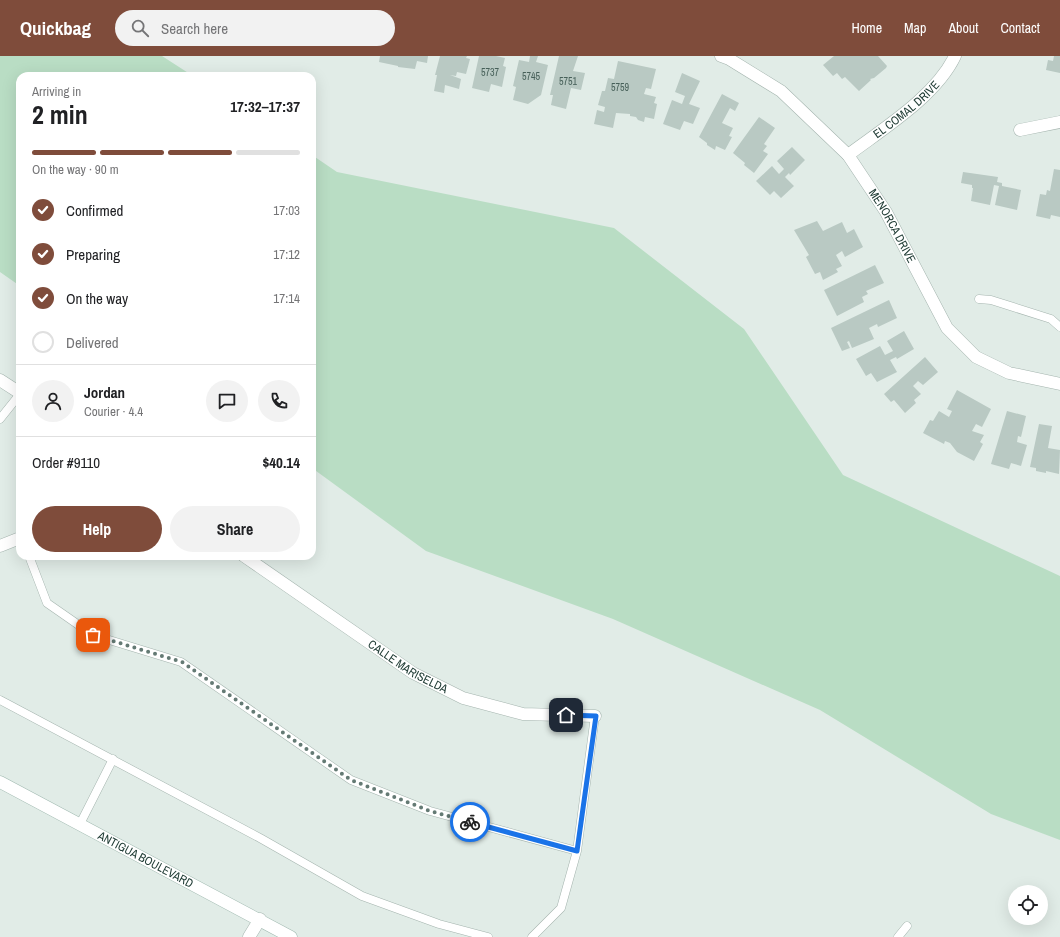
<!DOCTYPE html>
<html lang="en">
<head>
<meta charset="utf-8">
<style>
	:root { --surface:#fff; --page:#f2f2f2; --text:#202124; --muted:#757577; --line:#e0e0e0; --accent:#7f4c3b }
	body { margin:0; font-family:"Archivo Narrow",sans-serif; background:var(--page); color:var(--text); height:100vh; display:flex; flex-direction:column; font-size:15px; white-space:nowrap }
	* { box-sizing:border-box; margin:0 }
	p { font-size:13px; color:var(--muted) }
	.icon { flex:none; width:22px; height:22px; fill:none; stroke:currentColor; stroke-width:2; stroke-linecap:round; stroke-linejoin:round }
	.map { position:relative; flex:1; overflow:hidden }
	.side { position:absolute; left:16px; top:16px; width:300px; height:488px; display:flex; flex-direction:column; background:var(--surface); border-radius:12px; box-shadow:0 4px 16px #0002 }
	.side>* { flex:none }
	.controls { position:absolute; left:1008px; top:829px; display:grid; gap:8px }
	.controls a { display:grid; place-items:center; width:40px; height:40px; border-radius:50%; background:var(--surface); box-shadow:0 4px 16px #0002; font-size:20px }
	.pin { position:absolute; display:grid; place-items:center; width:34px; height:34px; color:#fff; margin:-17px; border-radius:8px; box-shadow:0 2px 6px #0006 }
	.courier { position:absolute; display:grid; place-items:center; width:40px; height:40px; margin:-20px; border:3px solid #1a73e8; border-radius:50%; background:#fff; color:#222; box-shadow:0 1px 5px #0007 }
	.summary em { font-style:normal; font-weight:700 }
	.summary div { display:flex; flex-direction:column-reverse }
	.summary { display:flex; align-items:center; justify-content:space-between; height:68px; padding:0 16px }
	h1 { font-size:26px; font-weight:700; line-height:30px }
	.bar { display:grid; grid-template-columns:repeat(4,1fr); gap:6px 4px; align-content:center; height:48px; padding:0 16px }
	.bar i { height:5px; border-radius:3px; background:var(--line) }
	.bar .current { background:var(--accent) }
	.bar p { grid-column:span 4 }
	.line { display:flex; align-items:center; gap:10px; padding:0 16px; border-top:1px solid var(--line) }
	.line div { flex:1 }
	.round { display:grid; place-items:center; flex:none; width:42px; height:42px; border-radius:21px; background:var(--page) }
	ol { padding:0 16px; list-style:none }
	li { display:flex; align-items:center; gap:12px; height:44px }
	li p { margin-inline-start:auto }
	li .icon { padding:4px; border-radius:50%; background:var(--accent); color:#fff; stroke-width:4 }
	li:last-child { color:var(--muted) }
	li i { width:22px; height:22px; border:2px solid var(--line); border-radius:50% }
	.cta { display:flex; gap:8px; margin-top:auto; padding:8px 16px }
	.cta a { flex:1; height:46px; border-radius:24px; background:var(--accent); color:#fff; font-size:16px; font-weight:700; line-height:46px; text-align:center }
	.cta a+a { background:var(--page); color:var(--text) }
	header { display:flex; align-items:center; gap:24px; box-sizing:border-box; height:56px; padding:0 20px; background:var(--accent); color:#fff }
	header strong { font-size:19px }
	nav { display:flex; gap:22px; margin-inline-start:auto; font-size:14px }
	.search { width:280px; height:36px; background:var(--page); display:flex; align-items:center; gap:10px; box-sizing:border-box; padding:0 14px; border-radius:22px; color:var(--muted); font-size:15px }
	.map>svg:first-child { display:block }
	.grass { fill:#b9ddc4 }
	.building { fill:#b9c9c3 }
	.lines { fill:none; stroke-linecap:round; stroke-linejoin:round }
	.lane-casing { stroke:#a4b4ae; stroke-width:9 }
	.street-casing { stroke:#a4b4ae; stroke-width:13 }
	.secondary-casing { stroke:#9fb8af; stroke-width:13 }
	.lane { stroke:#fff; stroke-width:8 }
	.street { stroke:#fff; stroke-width:12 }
	.secondary { stroke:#fff; stroke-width:12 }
	.done { stroke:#647a74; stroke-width:4; stroke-dasharray:0 7.2 }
	.route { stroke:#1a73e8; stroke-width:5 }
	.labels { text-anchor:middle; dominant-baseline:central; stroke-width:4; stroke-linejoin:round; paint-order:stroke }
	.number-label { font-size:10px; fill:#476059 }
	.street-label { font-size:12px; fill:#213d36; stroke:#f1f8f5 }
</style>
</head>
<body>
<header>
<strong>Quickbag</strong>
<div class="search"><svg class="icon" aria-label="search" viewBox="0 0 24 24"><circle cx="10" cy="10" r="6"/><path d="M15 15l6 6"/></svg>Search here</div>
<nav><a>Home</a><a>Map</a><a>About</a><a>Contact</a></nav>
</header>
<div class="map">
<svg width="1060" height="881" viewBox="0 0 1060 881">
	<rect width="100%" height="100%" fill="#e1ece7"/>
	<path class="grass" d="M 0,0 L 162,0 L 193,20 L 20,20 L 20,230 L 0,216 Z
		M 312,99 L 337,116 L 614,172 L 744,273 L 843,419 L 1060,520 L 1060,784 L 991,758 L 820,654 L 613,563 L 426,495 L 312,412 Z"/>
	<path class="building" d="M 380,0 L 428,0 L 427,7 L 417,5 L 415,13 L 398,11 L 398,10 L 379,6 Z
		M 440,0 L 467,0 L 466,2 L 470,3 L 466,18 L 457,16 L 456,20 L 450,19 L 461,23 L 459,33 L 445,29 L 444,37 L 434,35 L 437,19 L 435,19 Z
		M 479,0 L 496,0 L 505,2 L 503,10 L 506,11 L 502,31 L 491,28 L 489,36 L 472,32 Z
		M 530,0 L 538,0 L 536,6 L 548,9 L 541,39 L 528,48 L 513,44 L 516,31 L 513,30 L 519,4 L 529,6 Z
		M 559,0 L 578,0 L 573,15 L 585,17 L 581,34 L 571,32 L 566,53 L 551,49 L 553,39 L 550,39 Z
		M 834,0 L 878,0 L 887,10 L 886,12 L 874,22 L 870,23 L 871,24 L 859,35 L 845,21 L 842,23 L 837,17 L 833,20 L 823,9 Z
		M 1054,0 L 1060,0 L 1060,17 L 1046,14 L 1048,4 L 1053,5 Z
		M 618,5 L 656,13 L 651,33 L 646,32 L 644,38 L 656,41 L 654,47 L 657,48 L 654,63 L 645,61 L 644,66 L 638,64 L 636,61 L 630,60 L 630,58 L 616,57 L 613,72 L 594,68 L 597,54 L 604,56 L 605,51 L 598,49 L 602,35 L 605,35 L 608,22 L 614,23 Z
		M 682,17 L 700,25 L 689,48 L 700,52 L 693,68 L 684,65 L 680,74 L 663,68 L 672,44 L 682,48 L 685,40 L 675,36 Z
		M 722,38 L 739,47 L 735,55 L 730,52 L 722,67 L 733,72 L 729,80 L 732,81 L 725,94 L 716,90 L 715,94 L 707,89 L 707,87 L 699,81 Z
		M 759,61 L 775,72 L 764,88 L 767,90 L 763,95 L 768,98 L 754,117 L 744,109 L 745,107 L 733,97 Z
		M 792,91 L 805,104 L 790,119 L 789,117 L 785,121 L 794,130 L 781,142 L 774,135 L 770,139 L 756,125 L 772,110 L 779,118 L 784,113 L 777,105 Z
		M 1054,113 L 1060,114 L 1060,161 L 1051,159 L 1050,163 L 1036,160 L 1040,138 L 1046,139 L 1047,134 L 1050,135 Z
		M 963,116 L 998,121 L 997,126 L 1002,127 L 1002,130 L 1021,134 L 1017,154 L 995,149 L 999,130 L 994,129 L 990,149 L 971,145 L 973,132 L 972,132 L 972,129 L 961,127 Z
		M 817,165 L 823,175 L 842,166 L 847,177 L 854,173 L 863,191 L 845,201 L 842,195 L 836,199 L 842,210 L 836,213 L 838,216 L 823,224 L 820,216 L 815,218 L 806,201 L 809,199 L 794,174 Z
		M 875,209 L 884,227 L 866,235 L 868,238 L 862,241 L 864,246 L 837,260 L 824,234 Z
		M 889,244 L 897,262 L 878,271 L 877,268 L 869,272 L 874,283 L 852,292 L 849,285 L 847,286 L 850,292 L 842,295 L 831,272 Z
		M 904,275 L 914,293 L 897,303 L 896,301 L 890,304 L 897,316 L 877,326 L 871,317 L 866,320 L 856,303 L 880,290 L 885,299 L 893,295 L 887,285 Z
		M 925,301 L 938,316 L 923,329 L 918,325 L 913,330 L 921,338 L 914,344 L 916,347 L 905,357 L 894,344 L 891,346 L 884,338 Z
		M 957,334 L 991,353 L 982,371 L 976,368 L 972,375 L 984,379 L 980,386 L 983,388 L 974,405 L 957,396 L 950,387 L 945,385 L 944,388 L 923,377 L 930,364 L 933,365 L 939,355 L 949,361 L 952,355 L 947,353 Z
		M 1007,355 L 1026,360 L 1021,381 L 1018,380 L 1017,386 L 1027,389 L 1021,410 L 1011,407 L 1009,413 L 991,408 Z
		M 1039,368 L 1052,370 L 1048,392 L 1060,394 L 1059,418 L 1046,415 L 1046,417 L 1036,415 L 1036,412 L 1030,411 Z"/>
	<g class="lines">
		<defs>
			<path id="lane" d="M 979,243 L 991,244 L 1051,263 L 1060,271
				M 0,363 L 20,338
				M 29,500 L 47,547 L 93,579 L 181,606 L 351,724 L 430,755 L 577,795
				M 0,644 L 260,782 L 362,840 L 439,868 L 488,881
				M 80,768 L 113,703
				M 532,881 L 561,852 L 577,795 L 595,660
				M 898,881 L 907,870"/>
			<g id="street">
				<path id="s1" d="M 721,0 L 729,3 L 781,35 L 848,99 L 886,156 L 947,272 L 976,301 L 1009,317 L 1060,328"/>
				<path d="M 1020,74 L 1060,66"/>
				<path id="s2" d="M 848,99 C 884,72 936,40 955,0"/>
				<path d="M 0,324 L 20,337"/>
				<path d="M 0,490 L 20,482"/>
				<path id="s3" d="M 244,500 L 413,617 L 463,642 L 523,658 L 595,660"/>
				<path d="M 249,881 L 260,863"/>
			</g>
			<g id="secondary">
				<path id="s4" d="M 0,726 L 291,881"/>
			</g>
		</defs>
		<use href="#lane" class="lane-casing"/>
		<use href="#street" class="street-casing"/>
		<use href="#secondary" class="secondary-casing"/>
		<use href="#lane" class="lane"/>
		<use href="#street" class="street"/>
		<use href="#secondary" class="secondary"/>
	</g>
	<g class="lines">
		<path class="done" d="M 93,579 L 182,606 L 351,724 L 430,755 L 470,766"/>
		<path class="route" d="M 470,766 L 577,795 L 596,660 L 566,659"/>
	</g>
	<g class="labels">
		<g class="number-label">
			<text x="490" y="16">5737</text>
			<text x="531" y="20">5745</text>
			<text x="568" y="25">5751</text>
			<text x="620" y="31">5759</text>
		</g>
		<g class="street-label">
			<text stroke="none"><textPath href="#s2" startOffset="74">EL COMAL DRIVE</textPath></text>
			<text stroke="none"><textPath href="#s1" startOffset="246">MENORCA DRIVE</textPath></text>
			<text stroke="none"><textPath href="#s3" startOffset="198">CALLE MARISELDA</textPath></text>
			<text stroke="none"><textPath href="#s4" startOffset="165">ANTIGUA BOULEVARD</textPath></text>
		</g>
	</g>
</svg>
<div class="controls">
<a><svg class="icon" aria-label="locate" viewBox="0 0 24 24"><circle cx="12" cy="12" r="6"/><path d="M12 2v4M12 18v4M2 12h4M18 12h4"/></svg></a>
</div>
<div class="pin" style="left:93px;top:579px;background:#ea580c"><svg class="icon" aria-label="bag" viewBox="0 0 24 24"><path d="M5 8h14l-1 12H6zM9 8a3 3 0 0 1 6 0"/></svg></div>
<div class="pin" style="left:566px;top:659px;background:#1f2937"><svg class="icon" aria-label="home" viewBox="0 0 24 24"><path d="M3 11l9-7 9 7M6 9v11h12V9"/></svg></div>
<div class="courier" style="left:470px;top:766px"><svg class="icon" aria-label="bike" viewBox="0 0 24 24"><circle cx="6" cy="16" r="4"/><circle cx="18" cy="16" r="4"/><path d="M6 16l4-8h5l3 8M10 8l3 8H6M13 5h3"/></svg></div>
<section class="side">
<div class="summary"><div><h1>2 min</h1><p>Arriving in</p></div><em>17:32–17:37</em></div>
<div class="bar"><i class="current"></i><i class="current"></i><i class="current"></i><i></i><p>On the way · 90 m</p></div>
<ol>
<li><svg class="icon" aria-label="check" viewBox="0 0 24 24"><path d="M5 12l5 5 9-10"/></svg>Confirmed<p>17:03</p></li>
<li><svg class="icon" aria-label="check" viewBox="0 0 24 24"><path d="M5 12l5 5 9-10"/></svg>Preparing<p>17:12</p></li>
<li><svg class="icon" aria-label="check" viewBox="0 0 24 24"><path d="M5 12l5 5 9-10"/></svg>On the way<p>17:14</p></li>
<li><i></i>Delivered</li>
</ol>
<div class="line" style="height:72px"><a class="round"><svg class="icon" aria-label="person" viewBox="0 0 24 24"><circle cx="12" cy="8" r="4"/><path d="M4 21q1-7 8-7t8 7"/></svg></a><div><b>Jordan</b><p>Courier · 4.4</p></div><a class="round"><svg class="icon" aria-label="chat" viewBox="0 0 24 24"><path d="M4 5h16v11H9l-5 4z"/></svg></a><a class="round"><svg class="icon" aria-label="phone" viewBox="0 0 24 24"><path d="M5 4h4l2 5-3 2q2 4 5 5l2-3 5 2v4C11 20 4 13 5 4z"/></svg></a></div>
<div class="line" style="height:52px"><div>Order #9110</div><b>$40.14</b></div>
<div class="cta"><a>Help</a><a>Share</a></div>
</section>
</div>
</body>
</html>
